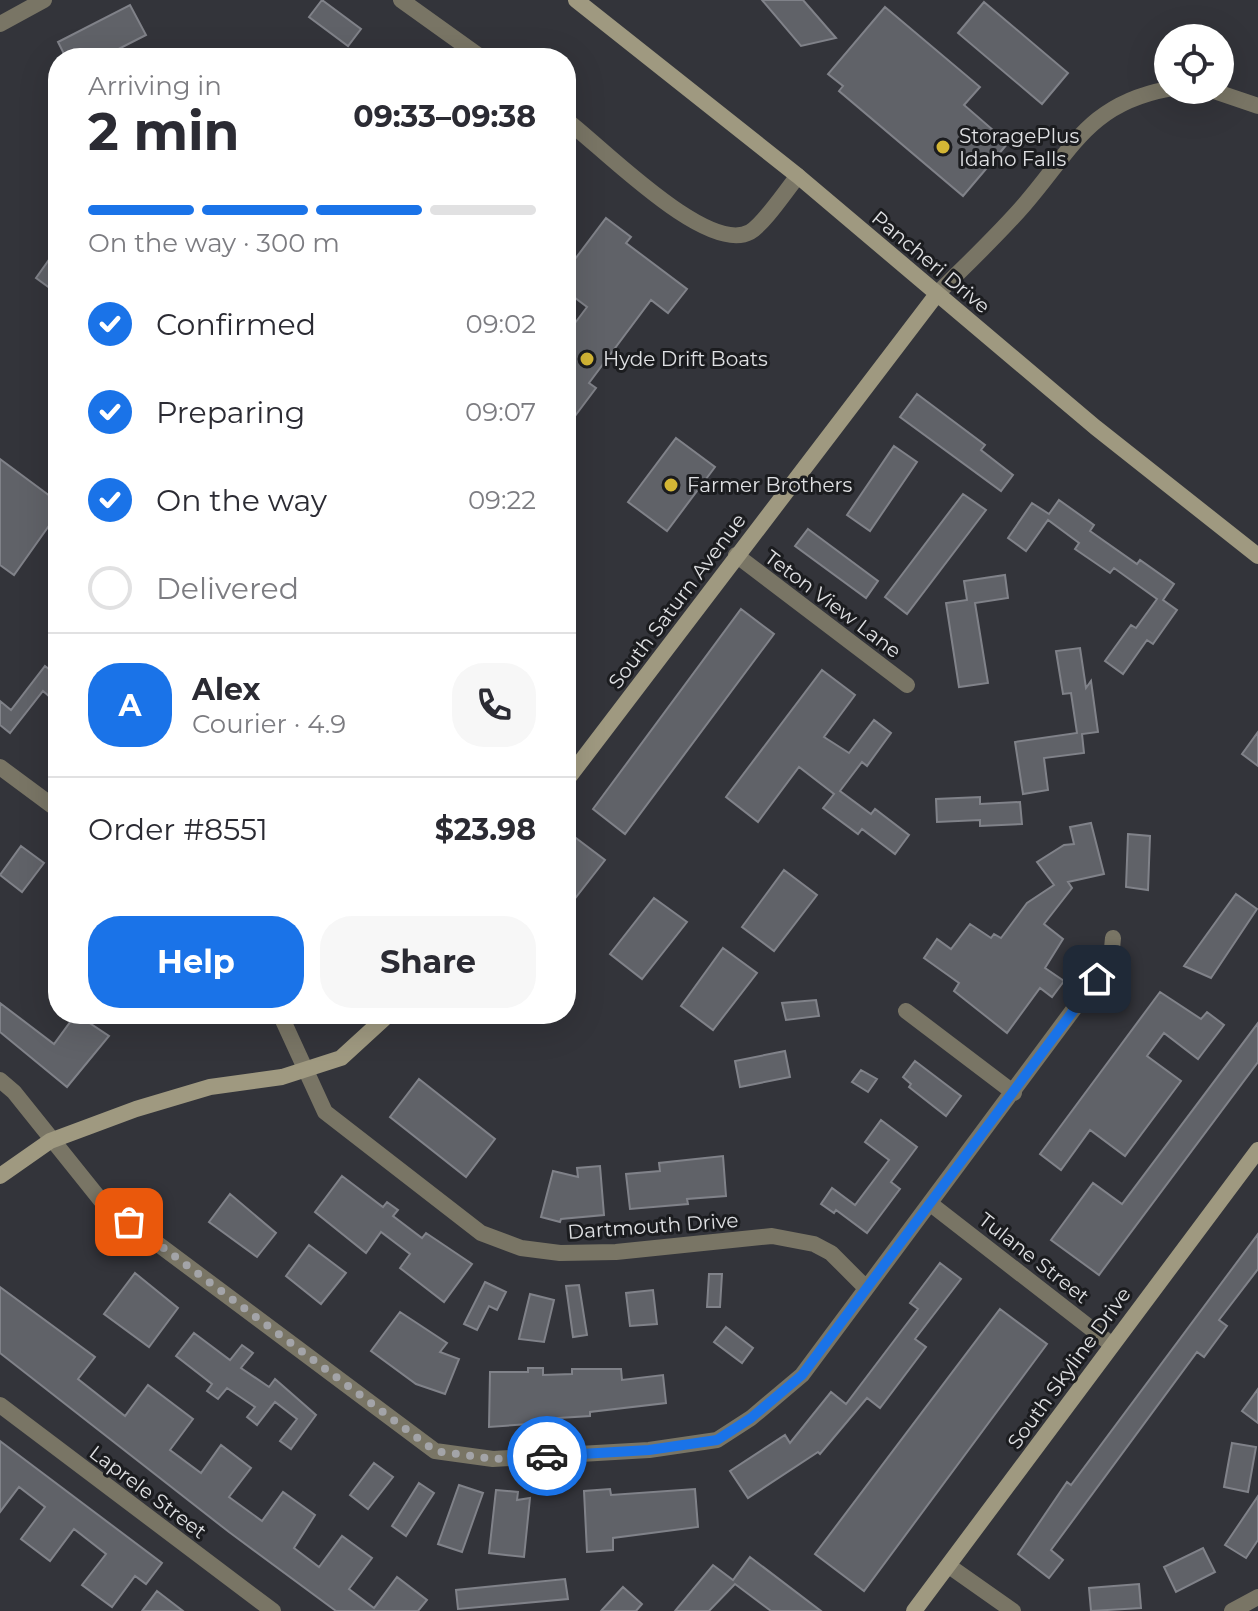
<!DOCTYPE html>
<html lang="en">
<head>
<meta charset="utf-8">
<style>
	:root { --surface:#fff; --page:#f7f7f7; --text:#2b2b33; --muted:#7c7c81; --line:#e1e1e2; --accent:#1a73e8 }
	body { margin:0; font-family:Montserrat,sans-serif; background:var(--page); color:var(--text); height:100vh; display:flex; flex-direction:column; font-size:30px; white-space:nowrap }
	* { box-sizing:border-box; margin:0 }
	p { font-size:26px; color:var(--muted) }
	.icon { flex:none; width:44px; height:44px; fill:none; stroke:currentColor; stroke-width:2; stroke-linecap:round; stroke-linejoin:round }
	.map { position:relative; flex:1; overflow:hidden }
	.details { position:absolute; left:48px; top:48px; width:528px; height:976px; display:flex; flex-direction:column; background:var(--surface); border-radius:32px; box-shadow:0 8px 32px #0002 }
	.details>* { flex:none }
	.tools { position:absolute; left:1154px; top:24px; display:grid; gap:16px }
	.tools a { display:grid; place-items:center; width:80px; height:80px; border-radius:50%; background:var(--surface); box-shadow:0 8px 32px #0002; font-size:40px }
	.pin { position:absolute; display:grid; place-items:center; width:68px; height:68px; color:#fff; margin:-34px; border-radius:16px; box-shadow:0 4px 12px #0006 }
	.courier { position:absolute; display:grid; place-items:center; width:80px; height:80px; margin:-40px; border:6px solid #1a73e8; border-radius:50%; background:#fff; color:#222; box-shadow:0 2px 10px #0007 }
	.head em { font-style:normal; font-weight:700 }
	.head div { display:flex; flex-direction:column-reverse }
	.head { display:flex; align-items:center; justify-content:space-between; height:136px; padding:0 40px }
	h1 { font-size:52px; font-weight:700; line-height:60px }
	.bar { display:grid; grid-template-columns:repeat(4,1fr); gap:12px 8px; align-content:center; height:96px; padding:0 40px }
	.bar i { height:10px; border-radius:6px; background:var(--line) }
	.bar .on { background:var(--accent) }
	.bar p { grid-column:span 4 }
	.line { display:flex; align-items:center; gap:20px; padding:0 40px; border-top:2px solid var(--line) }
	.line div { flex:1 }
	.round { display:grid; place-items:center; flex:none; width:84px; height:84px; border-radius:32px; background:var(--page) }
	ol { padding:0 40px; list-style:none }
	li { display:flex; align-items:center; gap:24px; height:88px }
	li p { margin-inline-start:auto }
	li .icon { padding:8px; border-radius:50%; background:var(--accent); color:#fff; stroke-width:4 }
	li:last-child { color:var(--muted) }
	li i { width:44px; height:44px; border:4px solid var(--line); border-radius:50% }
	.action { display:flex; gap:16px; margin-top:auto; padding:16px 40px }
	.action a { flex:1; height:92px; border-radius:32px; background:var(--accent); color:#fff; font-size:32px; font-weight:700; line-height:92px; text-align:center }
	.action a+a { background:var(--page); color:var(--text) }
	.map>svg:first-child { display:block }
	.building { fill:#606268; stroke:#808289; stroke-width:2 }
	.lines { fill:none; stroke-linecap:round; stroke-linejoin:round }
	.street { stroke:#797565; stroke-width:16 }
	.secondary { stroke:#9f9980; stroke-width:16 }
	.done { stroke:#a3a4a8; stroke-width:8; stroke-dasharray:0 14.4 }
	.route { stroke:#1a73e8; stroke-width:10 }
	.poi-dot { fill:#d4b635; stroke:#1b1c1f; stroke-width:3 }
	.labels { text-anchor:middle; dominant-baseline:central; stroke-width:6; stroke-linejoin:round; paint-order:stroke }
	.poi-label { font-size:20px; fill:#dfe0e3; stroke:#1b1c1f; text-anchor:start }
	.street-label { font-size:20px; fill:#dfe0e3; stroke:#1b1c1f }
</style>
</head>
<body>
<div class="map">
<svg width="1258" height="1611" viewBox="0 0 1258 1611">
	<rect width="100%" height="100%" fill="#33343a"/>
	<path class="building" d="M 322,0 L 361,29 L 348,46 L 309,17 Z
		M 762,0 L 803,0 L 836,38 L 801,46 Z
		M 984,2 L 1068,73 L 1042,104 L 958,33 Z
		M 130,5 L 146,35 L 101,58 L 66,58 L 58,42 Z
		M 885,7 L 980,87 L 964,105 L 1008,143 L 963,196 L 839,91 L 843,86 L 828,74 Z
		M 606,218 L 631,237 L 626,243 L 687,289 L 668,313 L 651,300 L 589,383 L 596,388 L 566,428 L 566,335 L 587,307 L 566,291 L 566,271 Z
		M 58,247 L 58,294 L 36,278 Z
		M 917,394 L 985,445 L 981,450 L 1013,475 L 1001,491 L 900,417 Z
		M 676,438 L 715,467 L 667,531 L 628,502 Z
		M 894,446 L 917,462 L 870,531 L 847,515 Z
		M 0,459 L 58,502 L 58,513 L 14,575 L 0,565 Z
		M 963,494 L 986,510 L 907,614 L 885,597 Z
		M 1059,500 L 1094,525 L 1090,531 L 1137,564 L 1140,560 L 1174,584 L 1163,600 L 1177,610 L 1153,644 L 1147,640 L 1123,674 L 1105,661 L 1131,625 L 1136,628 L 1157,599 L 1114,568 L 1110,573 L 1075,549 L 1079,543 L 1048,520 L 1026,551 L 1008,538 L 1032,503 L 1049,514 Z
		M 808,529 L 878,581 L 866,598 L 795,546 Z
		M 1005,575 L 1008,598 L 975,603 L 988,683 L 959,687 L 946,603 L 967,600 L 964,581 Z
		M 741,609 L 774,634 L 625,834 L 593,809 Z
		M 1080,648 L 1086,688 L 1091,681 L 1098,732 L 1082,734 L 1084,753 L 1044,758 L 1048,790 L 1023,794 L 1015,742 L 1077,733 L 1071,693 L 1063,694 L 1056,651 Z
		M 45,666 L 58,676 L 58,686 L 50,697 L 43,691 L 10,733 L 0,725 L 0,701 L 11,710 Z
		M 822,670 L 855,695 L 824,737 L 849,753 L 874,720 L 891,733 L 867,766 L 862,762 L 840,791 L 871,814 L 875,809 L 909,835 L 895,854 L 862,829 L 858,834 L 823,808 L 834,794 L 799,767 L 758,822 L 726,797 Z
		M 1258,732 L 1258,766 L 1242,754 Z
		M 980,797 L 980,804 L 1020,802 L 1022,824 L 980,826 L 980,820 L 937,822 L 936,799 Z
		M 1091,823 L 1104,874 L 1068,882 L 1072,888 L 1044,924 L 1063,939 L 1045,968 L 1064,981 L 1052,997 L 1040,988 L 1007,1033 L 954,991 L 959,983 L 924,958 L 937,939 L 951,949 L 970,924 L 991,938 L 994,934 L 1001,938 L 1027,903 L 1054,885 L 1037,862 L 1064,845 L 1074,844 L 1070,827 Z
		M 1128,834 L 1150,836 L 1148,890 L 1126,887 Z
		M 572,835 L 605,860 L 566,910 L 566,844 Z
		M 21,846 L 44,863 L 22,892 L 0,875 Z
		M 784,870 L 817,895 L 774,951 L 742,927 Z
		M 1236,894 L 1257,909 L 1211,978 L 1184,966 Z
		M 654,898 L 687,922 L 642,979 L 610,954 Z
		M 723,948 L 757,973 L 713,1030 L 681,1006 Z
		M 1160,992 L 1201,1019 L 1207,1012 L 1224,1025 L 1198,1059 L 1164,1033 L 1147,1056 L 1181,1081 L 1125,1156 L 1090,1130 L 1061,1170 L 1040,1154 Z
		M 816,1000 L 819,1016 L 786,1020 L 782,1003 Z
		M 0,1003 L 54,1044 L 76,1014 L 109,1036 L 67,1087 L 0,1032 Z
		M 1258,1023 L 1258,1062 L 1099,1275 L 1051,1240 L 1093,1183 L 1122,1204 Z
		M 785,1051 L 790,1077 L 740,1087 L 735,1061 Z
		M 915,1061 L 961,1096 L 946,1116 L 909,1087 L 911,1084 L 903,1077 Z
		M 861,1070 L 877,1079 L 868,1092 L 852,1082 Z
		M 419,1079 L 495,1139 L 466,1177 L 390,1117 Z
		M 881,1120 L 917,1147 L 891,1182 L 900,1189 L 867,1233 L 836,1210 L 834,1213 L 821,1204 L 832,1188 L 855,1205 L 889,1160 L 865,1142 Z
		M 723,1156 L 726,1196 L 687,1199 L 688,1204 L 630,1209 L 626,1174 L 660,1171 L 659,1163 Z
		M 600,1166 L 604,1215 L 561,1219 L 560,1222 L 541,1217 L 553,1171 L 578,1177 L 577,1168 Z
		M 342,1176 L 383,1207 L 387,1202 L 398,1210 L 393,1216 L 422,1238 L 426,1233 L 472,1264 L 444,1302 L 400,1268 L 410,1254 L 381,1232 L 366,1253 L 315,1212 Z
		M 230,1194 L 276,1233 L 257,1257 L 209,1222 Z
		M 1258,1234 L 1258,1269 L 1219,1320 L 1227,1326 L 1204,1357 L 1197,1352 L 1051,1550 L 1063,1560 L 1049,1578 L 1018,1554 L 1067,1482 L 1071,1485 Z
		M 309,1245 L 346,1273 L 321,1304 L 286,1276 Z
		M 940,1263 L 961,1279 L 915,1339 L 926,1347 L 880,1408 L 867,1398 L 820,1454 L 818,1452 L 748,1498 L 730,1471 L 785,1435 L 790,1443 L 831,1392 L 846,1404 L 918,1309 L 910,1303 Z
		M 135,1273 L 178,1308 L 149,1347 L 104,1314 Z
		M 709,1274 L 722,1274 L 720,1307 L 707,1307 Z
		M 485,1282 L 506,1292 L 497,1310 L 489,1306 L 477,1330 L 464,1324 Z
		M 579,1285 L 587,1335 L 573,1337 L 566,1286 Z
		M 0,1287 L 95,1357 L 78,1379 L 125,1416 L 148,1385 L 193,1419 L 170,1450 L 201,1473 L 221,1445 L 251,1468 L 229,1497 L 262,1521 L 283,1492 L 315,1515 L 294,1548 L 319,1567 L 342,1536 L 372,1558 L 349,1589 L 374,1608 L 397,1577 L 427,1600 L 418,1611 L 336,1611 L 229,1532 L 0,1353 Z
		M 653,1290 L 657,1324 L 630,1326 L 626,1293 Z
		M 530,1294 L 554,1300 L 544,1342 L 519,1339 Z
		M 1000,1309 L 1047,1344 L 864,1591 L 815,1554 Z
		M 400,1312 L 447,1343 L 440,1352 L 459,1359 L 445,1394 L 416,1384 L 371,1351 Z
		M 726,1327 L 753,1348 L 742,1363 L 714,1342 Z
		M 194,1333 L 230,1360 L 242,1345 L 253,1353 L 241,1368 L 269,1387 L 275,1379 L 316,1415 L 291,1449 L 280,1441 L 297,1419 L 275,1402 L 257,1425 L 247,1417 L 255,1407 L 227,1388 L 218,1399 L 207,1391 L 212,1384 L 176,1356 Z
		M 528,1368 L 543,1368 L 543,1375 L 572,1374 L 572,1369 L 621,1369 L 622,1380 L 663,1375 L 666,1403 L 590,1412 L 590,1416 L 543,1419 L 543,1423 L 489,1427 L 490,1372 L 528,1372 Z
		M 1258,1389 L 1258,1423 L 1242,1411 Z
		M 0,1441 L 162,1563 L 146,1584 L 135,1576 L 112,1607 L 82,1585 L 106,1554 L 74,1529 L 50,1561 L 21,1539 L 45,1507 L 19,1487 L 0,1512 Z
		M 1232,1443 L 1256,1447 L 1248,1492 L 1224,1487 Z
		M 374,1463 L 393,1477 L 368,1509 L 350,1495 Z
		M 419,1483 L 434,1493 L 406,1536 L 392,1526 Z
		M 459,1485 L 483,1493 L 462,1552 L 438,1544 Z
		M 610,1489 L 611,1495 L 695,1489 L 698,1527 L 613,1538 L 613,1550 L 587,1552 L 584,1491 Z
		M 496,1490 L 518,1492 L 517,1500 L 530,1498 L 524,1557 L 489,1553 Z
		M 1258,1496 L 1258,1540 L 1246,1558 L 1225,1545 Z
		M 1203,1548 L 1215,1572 L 1176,1592 L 1164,1567 Z
		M 750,1557 L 821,1611 L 771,1611 L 735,1584 L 709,1611 L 675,1611 L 713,1565 L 733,1580 Z
		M 565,1579 L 568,1599 L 458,1609 L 456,1590 Z
		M 1139,1584 L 1141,1608 L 1091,1611 L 1089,1588 Z
		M 623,1587 L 642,1604 L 636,1611 L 601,1611 Z
		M 157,1591 L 183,1611 L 142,1611 Z"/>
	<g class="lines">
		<path class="street" d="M 401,0 L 482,58
			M 0,24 L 44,0
			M 1211,90 L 1258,106
			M 566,120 C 600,145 707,256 750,232 C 764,224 787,189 798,176
			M 937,294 C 966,265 997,236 1024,205 C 1072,150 1088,104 1168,89
			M 736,555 L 907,685
			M 0,767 L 58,810
			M 906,1011 L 1014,1093
			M 280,1014 L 325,1112 L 481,1233 L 521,1248 L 560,1253 L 616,1252 L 772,1236 L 814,1244 L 831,1253 L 866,1288
			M 0,1080 L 14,1092 L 103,1203 L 435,1451 L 493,1459 L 649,1450 L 717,1440 L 751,1418 L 802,1375 L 1111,959 L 1113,938
			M 932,1205 L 1111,1344
			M 0,1405 L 273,1611
			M 949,1566 L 1013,1611
			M 1232,1611 L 1258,1597"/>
		<path class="secondary" d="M 576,0 L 798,176 L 1095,427 L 1258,556
			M 566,781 L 937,294
			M 0,1176 L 50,1141 L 136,1109 L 210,1087 L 282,1077 L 341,1058 L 389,1014
			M 914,1611 L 1258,1150"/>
	</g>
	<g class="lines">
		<path class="done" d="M 129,1222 L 435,1451 L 493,1459 L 547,1456"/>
		<path class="route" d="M 547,1456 L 649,1450 L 717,1440 L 751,1418 L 802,1375 L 1097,979"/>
	</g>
	<g class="poi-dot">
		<circle cx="943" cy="147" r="8"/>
		<circle cx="587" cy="359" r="8"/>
		<circle cx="671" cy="485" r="8"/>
	</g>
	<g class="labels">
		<g class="poi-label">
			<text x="959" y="136">StoragePlus<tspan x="959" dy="23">Idaho Falls</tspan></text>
			<text x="603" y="359">Hyde Drift Boats</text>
			<text x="687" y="485">Farmer Brothers</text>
		</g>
		<g class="street-label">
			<text transform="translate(931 262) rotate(40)">Pancheri Drive</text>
			<text transform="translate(677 601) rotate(-53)">South Saturn Avenue</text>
			<text transform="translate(833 604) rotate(37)">Teton View Lane</text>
			<text transform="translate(653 1226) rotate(-4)">Dartmouth Drive</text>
			<text transform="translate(1034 1258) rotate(38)">Tulane Street</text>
			<text transform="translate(1069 1368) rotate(-54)">South Skyline Drive</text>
			<text transform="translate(148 1492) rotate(37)">Laprele Street</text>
		</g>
	</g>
</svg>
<div class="tools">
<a><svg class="icon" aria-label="locate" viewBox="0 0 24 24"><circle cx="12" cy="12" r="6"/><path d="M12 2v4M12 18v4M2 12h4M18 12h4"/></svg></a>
</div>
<div class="pin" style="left:129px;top:1222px;background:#ea580c"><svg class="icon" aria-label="bag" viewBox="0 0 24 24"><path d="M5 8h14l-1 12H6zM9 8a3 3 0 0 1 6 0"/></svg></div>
<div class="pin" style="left:1097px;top:979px;background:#1f2937"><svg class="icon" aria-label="home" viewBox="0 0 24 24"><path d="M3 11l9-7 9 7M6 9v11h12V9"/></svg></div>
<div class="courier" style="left:547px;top:1456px"><svg class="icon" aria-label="car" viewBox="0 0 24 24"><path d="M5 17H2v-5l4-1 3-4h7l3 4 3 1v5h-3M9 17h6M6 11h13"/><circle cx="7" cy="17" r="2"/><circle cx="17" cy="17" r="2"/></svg></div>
<section class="details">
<div class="head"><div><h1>2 min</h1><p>Arriving in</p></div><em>09:33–09:38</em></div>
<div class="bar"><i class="on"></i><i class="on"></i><i class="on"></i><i></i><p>On the way · 300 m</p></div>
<ol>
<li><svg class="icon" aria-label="check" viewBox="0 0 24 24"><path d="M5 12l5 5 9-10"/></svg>Confirmed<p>09:02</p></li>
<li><svg class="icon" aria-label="check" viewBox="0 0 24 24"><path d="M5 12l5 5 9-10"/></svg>Preparing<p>09:07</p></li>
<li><svg class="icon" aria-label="check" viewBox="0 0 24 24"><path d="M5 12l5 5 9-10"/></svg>On the way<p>09:22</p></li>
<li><i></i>Delivered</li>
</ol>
<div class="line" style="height:144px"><b class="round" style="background:var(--accent);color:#fff">A</b><div><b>Alex</b><p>Courier · 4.9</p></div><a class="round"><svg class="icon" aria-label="phone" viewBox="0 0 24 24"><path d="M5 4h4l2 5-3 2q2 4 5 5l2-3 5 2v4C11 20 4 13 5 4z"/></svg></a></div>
<div class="line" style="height:104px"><div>Order #8551</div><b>$23.98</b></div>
<div class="action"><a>Help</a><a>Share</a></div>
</section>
</div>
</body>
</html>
